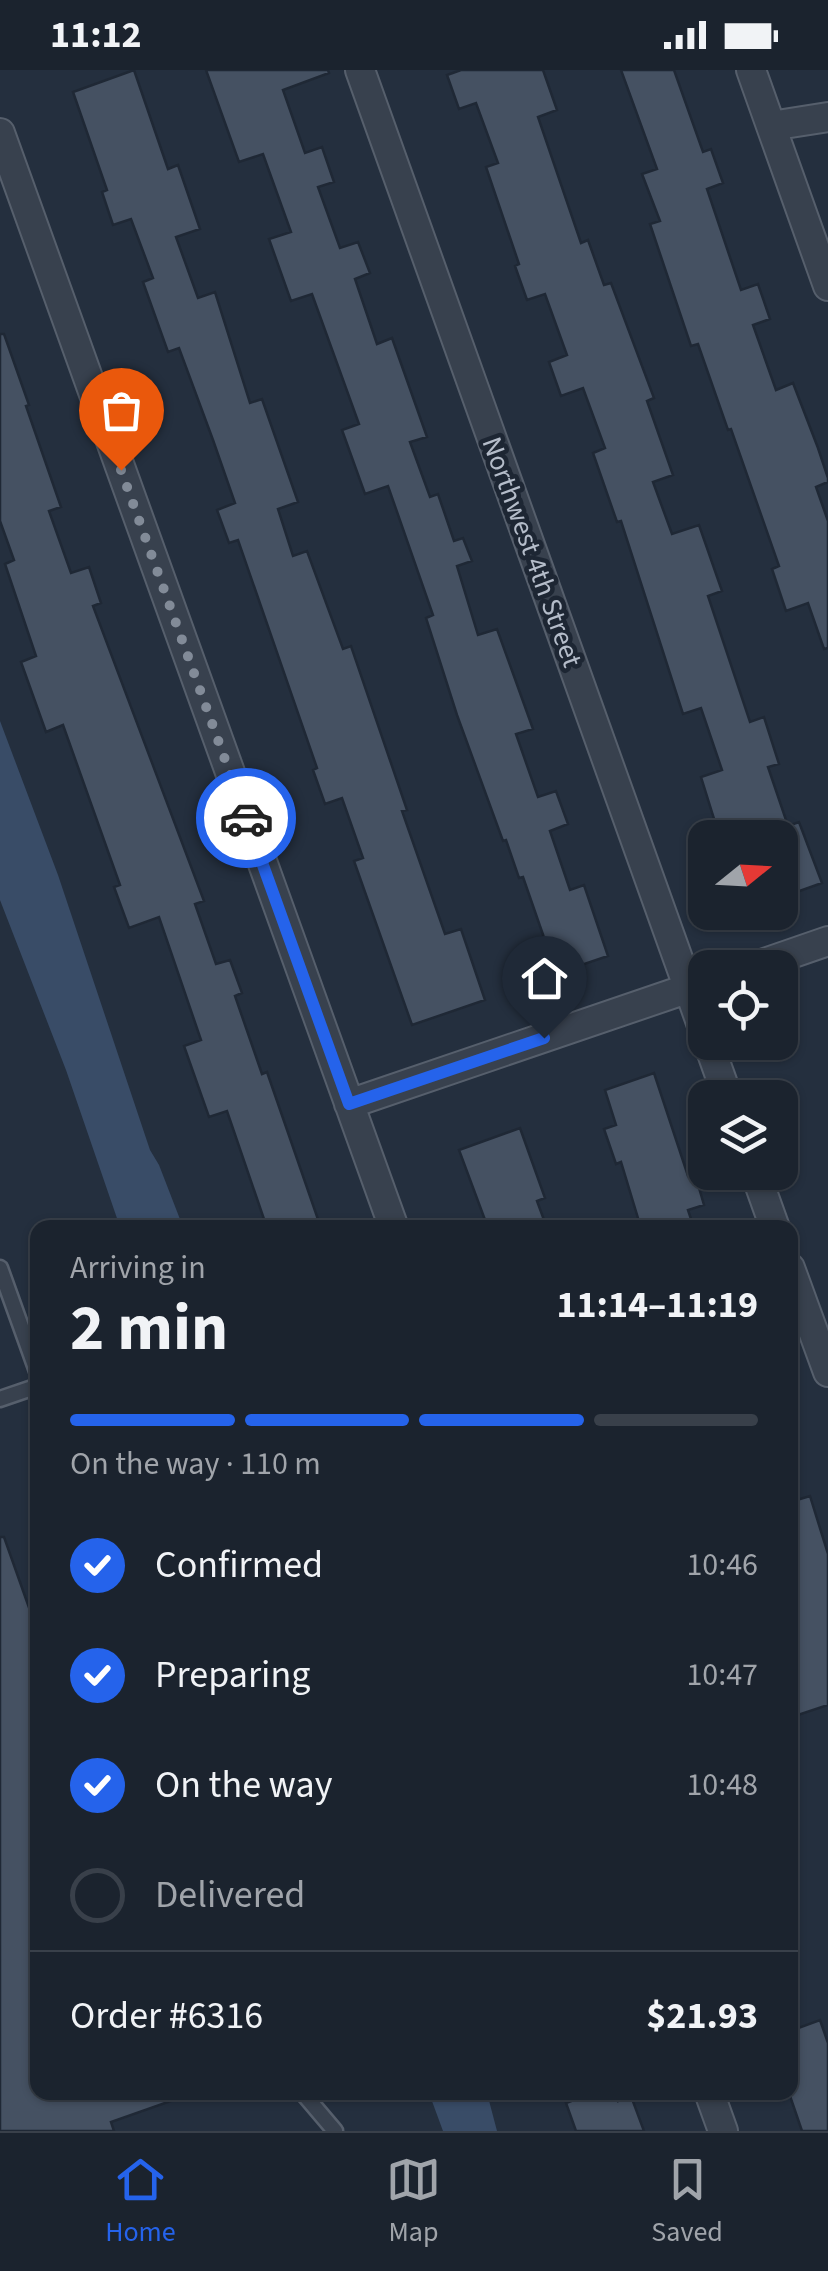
<!DOCTYPE html>
<html lang="en">
<head>
<meta charset="utf-8">
<style>
	:root { --surface:#1b232e; --page:#282f3a; --text:#f1f3f6; --muted:#a0a4aa; --line:#39404a; --accent:#2563eb }
	body { margin:0; font-family:"Source Sans 3",sans-serif; background:var(--page); color:var(--text); height:100vh; display:flex; flex-direction:column; font-size:38px; white-space:nowrap }
	* { box-sizing:border-box; margin:0 }
	p { font-size:32px; color:var(--muted) }
	.icon { flex:none; width:55px; height:55px; fill:none; stroke:currentColor; stroke-width:2; stroke-linecap:round; stroke-linejoin:round }
	.map { position:relative; flex:1; overflow:hidden }
	.sheet { position:absolute; left:30px; top:1150px; width:768px; height:880px; display:flex; flex-direction:column; background:var(--surface); border-radius:20px; box-shadow:0 2px 8px #0004,0 0 0 2px var(--line) }
	.sheet>* { flex:none }
	.needle { width:65px; rotate:72deg }
	.fabs { position:absolute; left:688px; top:750px; display:grid; gap:20px }
	.fabs a { display:grid; place-items:center; width:110px; height:110px; border-radius:20px; background:var(--surface); box-shadow:0 2px 8px #0004,0 0 0 2px var(--line); font-size:50px }
	.pin { position:absolute; display:grid; place-items:center; width:85px; height:85px; color:#fff; margin:-102px -42px; border-radius:50% 50% 50% 0; rotate:-45deg; box-shadow:0 0 10px #0007 }
	.pin .icon { rotate:45deg }
	.courier { position:absolute; display:grid; place-items:center; width:100px; height:100px; margin:-50px; border:8px solid #2563eb; border-radius:50%; background:#fff; color:#222; box-shadow:0 2px 12px #0007 }
	.summary em { font-style:normal; font-weight:700 }
	.summary div { display:flex; flex-direction:column-reverse }
	.summary { display:flex; align-items:center; justify-content:space-between; height:170px; padding:0 40px }
	h1 { font-size:65px; font-weight:700; line-height:75px }
	.bar { display:grid; grid-template-columns:repeat(4,1fr); gap:15px 10px; align-content:center; height:120px; padding:0 40px }
	.bar i { height:12px; border-radius:8px; background:var(--line) }
	.bar .selected { background:var(--accent) }
	.bar p { grid-column:span 4 }
	.line { display:flex; align-items:center; gap:25px; padding:0 40px; border-top:2px solid var(--line) }
	.line div { flex:1 }
	ol { padding:0 40px; list-style:none }
	li { display:flex; align-items:center; gap:30px; height:110px }
	li p { margin-inline-start:auto }
	li .icon { padding:10px; border-radius:50%; background:var(--accent); color:#fff; stroke-width:4 }
	li:last-child { color:var(--muted) }
	li i { width:55px; height:55px; border:5px solid var(--line); border-radius:50% }
	.status { display:flex; justify-content:space-between; align-items:center; height:70px; padding:0 50px; background:var(--surface); direction:ltr }
	.status svg { height:28px; fill:currentColor }
	.dock { display:flex; justify-content:space-around; align-items:center; height:140px; border-top:2px solid var(--line); background:var(--surface); font-size:28px; color:var(--muted) }
	.dock a { display:grid; justify-items:center; gap:5px }
	.dock .selected { color:var(--accent) }
	.map>svg:first-child { display:block }
	.water { fill:#394c67 }
	.building { fill:#455162; stroke:#1f2835; stroke-width:2.5 }
	.lines { fill:none; stroke-linecap:round; stroke-linejoin:round }
	.service-casing { stroke:#565f6c; stroke-width:19 }
	.minor-casing { stroke:#565f6c; stroke-width:32 }
	.service { stroke:#38414e; stroke-width:14 }
	.minor { stroke:#38414e; stroke-width:28 }
	.done { stroke:#828b98; stroke-width:10; stroke-dasharray:0 18 }
	.route { stroke:#2563eb; stroke-width:12 }
	.labels { text-anchor:middle; dominant-baseline:central; stroke-width:9; stroke-linejoin:round; paint-order:stroke }
	.street-label { font-size:28px; fill:#b4bcc9; stroke:#1d2633 }
</style>
</head>
<body>
<div class="status"><b>11:12</b><svg viewBox="0 0 49 12"><path d="M0 12V9h3v3zM5 12V6h3v6zM10 12V3h3v9zM15 12V0h3v12zM26 1h20v11H26zM47 4h2v5h-2z"/></svg></div>
<div class="map">
<svg width="828" height="2061" viewBox="0 0 828 2061">
	<rect width="100%" height="100%" fill="#242f3e"/>
	<path class="water" d="M 0,651 L 58,805 L 150,1080 L 159,1095 L 183,1157 L 120,1157 L 66,1000 L 0,830 Z
		M 429,2023 L 487,2023 L 497,2061 L 443,2061 Z"/>
	<path class="building" d="M 134,0 L 168,99 L 178,95 L 200,159 L 176,167 L 198,228 L 215,222 L 250,333 L 262,329 L 298,432 L 278,439 L 293,486 L 307,481 L 343,579 L 351,576 L 407,740 L 402,741 L 445,864 L 461,859 L 485,930 L 412,955 L 354,791 L 363,788 L 342,728 L 325,734 L 313,700 L 317,698 L 238,470 L 229,473 L 217,440 L 235,433 L 213,370 L 179,278 L 168,282 L 143,212 L 153,208 L 131,149 L 113,155 L 102,122 L 107,120 L 73,22 Z
		M 206,0 L 328,0 L 329,3 L 283,20 L 305,83 L 322,77 L 334,112 L 318,117 L 340,178 L 358,172 L 370,203 L 355,209 L 377,274 L 392,268 L 427,367 L 410,372 L 430,427 L 438,424 L 454,471 L 463,468 L 472,491 L 457,496 L 478,565 L 497,559 L 533,659 L 516,664 L 538,727 L 556,721 L 568,754 L 550,761 L 570,820 L 584,815 L 608,886 L 549,906 L 540,882 L 548,879 L 523,807 L 519,808 L 506,770 L 503,771 L 457,645 L 426,548 L 433,545 L 388,416 L 365,424 L 342,360 L 359,354 L 312,224 L 291,231 L 269,169 L 291,162 L 263,84 L 239,92 Z
		M 461,0 L 543,0 L 557,40 L 538,47 L 581,173 L 588,170 L 604,215 L 611,213 L 654,328 L 647,331 L 673,405 L 653,412 L 672,464 L 699,455 L 722,521 L 708,526 L 750,652 L 764,647 L 779,694 L 768,697 L 788,756 L 799,752 L 822,813 L 780,828 L 780,768 L 720,768 L 701,707 L 722,700 L 701,638 L 683,644 L 621,451 L 617,452 L 593,383 L 605,378 L 583,318 L 561,326 L 549,292 L 567,285 L 545,224 L 527,230 L 515,196 L 519,194 L 486,97 L 498,93 L 476,33 L 459,39 L 447,5 Z
		M 621,0 L 674,0 L 703,82 L 711,79 L 723,113 L 707,119 L 741,220 L 758,214 L 770,249 L 753,255 L 776,320 L 793,313 L 818,378 L 828,408 L 828,412 L 816,417 L 828,451 L 828,578 L 824,579 L 808,533 L 786,541 L 772,499 L 779,496 L 731,359 L 728,360 L 698,274 L 691,276 L 650,154 L 660,151 L 642,104 L 657,99 Z
		M 0,264 L 4,264 L 29,335 L 26,336 L 61,437 L 49,441 L 71,503 L 89,497 L 101,533 L 93,536 L 204,831 L 195,834 L 216,894 L 230,890 L 242,923 L 235,926 L 262,1004 L 267,1002 L 321,1158 L 267,1158 L 227,1041 L 209,1047 L 184,976 L 201,970 L 159,847 L 129,858 L 114,817 L 120,815 L 63,655 L 46,662 L 21,592 L 36,586 L 5,494 L 14,490 L 0,451 Z
		M 654,1003 L 688,1106 L 695,1104 L 704,1135 L 688,1140 L 694,1158 L 641,1158 L 621,1092 L 616,1094 L 604,1059 L 616,1055 L 605,1020 Z
		M 520,1058 L 545,1128 L 537,1131 L 547,1158 L 488,1158 L 459,1080 Z
		M 810,1426 L 828,1484 L 828,1635 L 798,1645 L 790,1622 L 790,1432 Z
		M 0,1467 L 4,1467 L 38,1563 L 38,2022 L 184,2022 L 185,2026 L 111,2052 L 114,2061 L 0,2061 Z
		M 820,1950 L 828,1973 L 828,2061 L 802,2061 L 790,2026 L 790,1961 Z
		M 595,2022 L 615,2022 L 618,2031 L 631,2026 L 644,2061 L 576,2061 L 566,2033 Z"/>
	<g class="lines">
		<defs>
			<path id="service" d="M 0,1198 L 38,1304
				M 0,1329 L 38,1316
				M 302,2022 L 335,2061"/>
			<path id="minor" d="M 360,0 L 705,964
				M 751,0 L 828,216
				M 771,56 L 828,47
				M 0,63 L 394,1158
				M 750,898 L 828,871
				M 708,972 L 728,1028
				M 349,1034 L 704,913
				M 755,1102 L 775,1158
				M 790,1198 L 828,1302
				M 709,2022 L 723,2061"/>
		</defs>
		<use href="#service" class="service-casing"/>
		<use href="#minor" class="minor-casing"/>
		<use href="#service" class="service"/>
		<use href="#minor" class="minor"/>
	</g>
	<g class="lines">
		<path class="done" d="M 121,400 L 246,748"/>
		<path class="route" d="M 246,748 L 349,1034 L 544,968"/>
	</g>
	<g class="labels">
		<g class="street-label">
			<text transform="translate(532 482) rotate(70)">Northwest 4th Street</text>
		</g>
	</g>
</svg>
<div class="fabs">
<a><svg class="needle" viewBox="-14 -14 28 28"><path d="M0-13l5 13h-10z" fill="#e53935"/><path d="M0 13l5-13h-10z" fill="#a0a4aa"/></svg></a>
<a><svg class="icon" aria-label="locate" viewBox="0 0 24 24"><circle cx="12" cy="12" r="6"/><path d="M12 2v4M12 18v4M2 12h4M18 12h4"/></svg></a>
<a><svg class="icon" aria-label="layers" viewBox="0 0 24 24"><path d="M12 4l9 5-9 5-9-5zM3 14l9 5 9-5"/></svg></a>
</div>
<div class="pin" style="left:121px;top:400px;background:#ea580c"><svg class="icon" aria-label="bag" viewBox="0 0 24 24"><path d="M5 8h14l-1 12H6zM9 8a3 3 0 0 1 6 0"/></svg></div>
<div class="pin" style="left:544px;top:968px;background:#1f2937"><svg class="icon" aria-label="home" viewBox="0 0 24 24"><path d="M3 11l9-7 9 7M6 9v11h12V9"/></svg></div>
<div class="courier" style="left:246px;top:748px"><svg class="icon" aria-label="car" viewBox="0 0 24 24"><path d="M5 17H2v-5l4-1 3-4h7l3 4 3 1v5h-3M9 17h6M6 11h13"/><circle cx="7" cy="17" r="2"/><circle cx="17" cy="17" r="2"/></svg></div>
<section class="sheet">
<div class="summary"><div><h1>2 min</h1><p>Arriving in</p></div><em>11:14–11:19</em></div>
<div class="bar"><i class="selected"></i><i class="selected"></i><i class="selected"></i><i></i><p>On the way · 110 m</p></div>
<ol>
<li><svg class="icon" aria-label="check" viewBox="0 0 24 24"><path d="M5 12l5 5 9-10"/></svg>Confirmed<p>10:46</p></li>
<li><svg class="icon" aria-label="check" viewBox="0 0 24 24"><path d="M5 12l5 5 9-10"/></svg>Preparing<p>10:47</p></li>
<li><svg class="icon" aria-label="check" viewBox="0 0 24 24"><path d="M5 12l5 5 9-10"/></svg>On the way<p>10:48</p></li>
<li><i></i>Delivered</li>
</ol>
<div class="line" style="height:130px"><div>Order #6316</div><b>$21.93</b></div>
</section>
</div>
<nav class="dock">
<a class="selected"><svg class="icon" aria-label="home" viewBox="0 0 24 24"><path d="M3 11l9-7 9 7M6 9v11h12V9"/></svg>Home</a>
<a><svg class="icon" aria-label="map" viewBox="0 0 24 24"><path d="M3 6l6-2 6 2 6-2v14l-6 2-6-2-6 2zM9 4v14M15 6v14"/></svg>Map</a>
<a><svg class="icon" aria-label="saved" viewBox="0 0 24 24"><path d="M7 4h10v16l-5-4-5 4z"/></svg>Saved</a>
</nav>
</body>
</html>
